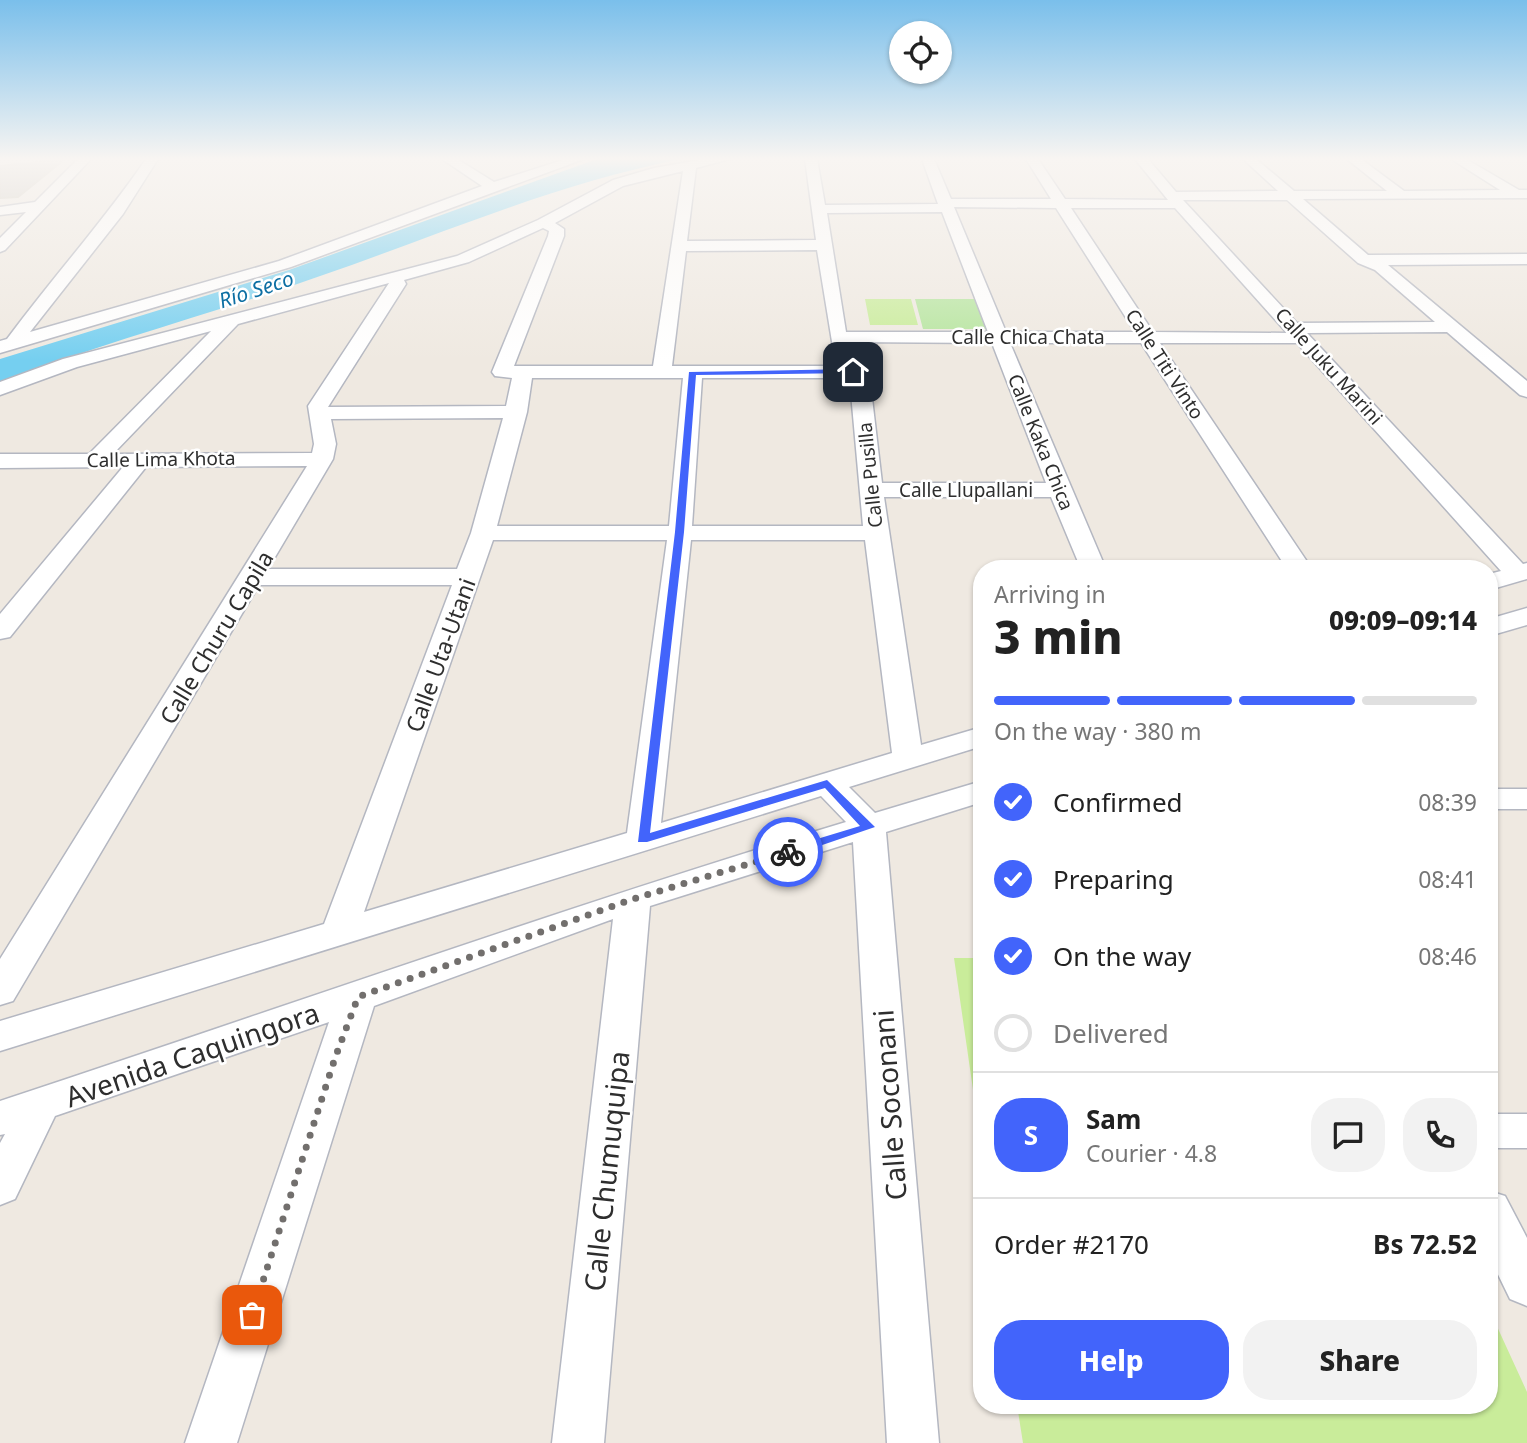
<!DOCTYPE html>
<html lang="en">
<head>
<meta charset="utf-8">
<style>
	:root { --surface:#fff; --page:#f2f2f2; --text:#222; --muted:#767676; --line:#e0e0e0; --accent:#4264fb }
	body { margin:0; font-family:"Noto Sans",sans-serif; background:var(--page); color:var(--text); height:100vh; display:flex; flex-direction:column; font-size:26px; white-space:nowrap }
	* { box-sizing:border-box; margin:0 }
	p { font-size:23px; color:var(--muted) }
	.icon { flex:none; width:38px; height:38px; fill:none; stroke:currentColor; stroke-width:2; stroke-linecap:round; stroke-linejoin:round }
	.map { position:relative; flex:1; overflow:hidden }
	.sheet { position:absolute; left:973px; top:560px; width:525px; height:854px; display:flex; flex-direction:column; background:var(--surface); border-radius:28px; box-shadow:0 2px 5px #0004 }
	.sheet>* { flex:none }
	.fabs { position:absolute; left:889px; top:21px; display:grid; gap:14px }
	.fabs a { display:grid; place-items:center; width:63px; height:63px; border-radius:50%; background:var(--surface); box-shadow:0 2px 5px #0004; font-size:35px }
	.pin { position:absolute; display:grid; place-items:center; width:60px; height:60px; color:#fff; margin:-30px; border-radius:14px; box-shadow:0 4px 10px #0006 }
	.courier { position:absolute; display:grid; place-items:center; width:70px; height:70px; margin:-35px; border:5px solid #4264fb; border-radius:50%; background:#fff; color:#222; box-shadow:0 2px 9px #0007 }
	.summary em { font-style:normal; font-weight:800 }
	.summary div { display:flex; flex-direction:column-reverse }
	.summary { display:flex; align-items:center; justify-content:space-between; height:119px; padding:0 21px }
	h1 { font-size:46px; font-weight:800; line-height:52px }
	.bar { display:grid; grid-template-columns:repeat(4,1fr); gap:10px 7px; align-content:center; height:84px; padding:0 21px }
	.bar i { height:9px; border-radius:5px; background:var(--line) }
	.bar .on { background:var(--accent) }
	.bar p { grid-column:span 4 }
	.line { display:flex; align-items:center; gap:18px; padding:0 21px; border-top:2px solid var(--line) }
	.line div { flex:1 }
	.round { display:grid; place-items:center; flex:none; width:74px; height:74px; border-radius:28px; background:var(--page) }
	ol { padding:0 21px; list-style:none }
	li { display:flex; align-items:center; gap:21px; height:77px }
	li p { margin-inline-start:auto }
	li .icon { padding:7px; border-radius:50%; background:var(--accent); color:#fff; stroke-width:4 }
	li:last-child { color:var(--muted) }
	li i { width:38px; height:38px; border:4px solid var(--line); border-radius:50% }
	.primary-button { display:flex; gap:14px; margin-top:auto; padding:14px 21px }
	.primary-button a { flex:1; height:80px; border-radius:28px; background:var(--accent); color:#fff; font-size:28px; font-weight:800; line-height:80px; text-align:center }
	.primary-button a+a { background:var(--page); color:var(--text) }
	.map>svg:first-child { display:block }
	.green { fill:#b6e59e }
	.pitch { fill:#c9ec9a }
	.water { fill:#75cff0 }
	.building { fill:#cbc7bf; stroke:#cbc5ba; stroke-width:2 }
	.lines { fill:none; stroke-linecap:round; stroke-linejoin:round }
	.minor-casing { stroke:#b4b7c1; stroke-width:3 }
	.minor { fill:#fff; fill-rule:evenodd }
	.route { fill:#4264fb }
	.done { stroke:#726f6d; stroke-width:7; stroke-dasharray:0 12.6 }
	.labels { text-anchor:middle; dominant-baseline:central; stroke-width:5; stroke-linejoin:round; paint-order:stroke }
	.far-street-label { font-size:19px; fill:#2e2e2e; stroke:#fff }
	.far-water-label { font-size:21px; font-style:italic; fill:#0d6fa3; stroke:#fff }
	.street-label { font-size:23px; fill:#2e2e2e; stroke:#fff }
	.near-street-label { font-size:28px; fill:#2e2e2e; stroke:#fff }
</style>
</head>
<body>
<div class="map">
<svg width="1527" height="1443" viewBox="0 0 1527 1443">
	<rect width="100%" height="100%" fill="#efe9e1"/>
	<path class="green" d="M 915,299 L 988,299 L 1000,329 L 923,329 Z"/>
	<path class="pitch" d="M 865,299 L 911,299 L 918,325 L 870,325 Z
		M 954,958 L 982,958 L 982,1152 Z
		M 1489,1309 L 1527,1392 L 1527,1443 L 1023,1443 L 1017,1405 L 1489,1405 Z"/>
	<path class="water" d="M 597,159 L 682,159 C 557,183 442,234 323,275 C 216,313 106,341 0,383 L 0,359 L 289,270 Z"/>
	<path class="building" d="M 65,159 L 18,197 L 0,198 L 0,166 Z"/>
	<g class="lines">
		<defs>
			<path id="minor" d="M 78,159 L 91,159 L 5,250 L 0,252 L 0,238 L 26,212 L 0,215 L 0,207 L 35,202 Z
				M 146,159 L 158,159 L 123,214 L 30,332 L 279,261 L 482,186 L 442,159 L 457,159 L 494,182 L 566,159 L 584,159 L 291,267 L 0,353 L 0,341 L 7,339 C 52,278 103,222 146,159 Z
				M 705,159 L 730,159 L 696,168 L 687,241 L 816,240 L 805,159 L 817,159 L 825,205 L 938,204 L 922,159 L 934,159 L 951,199 L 1051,199 L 1026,159 L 1038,159 L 1065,199 L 1168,200 L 1135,159 L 1148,159 L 1176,192 L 1278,191 L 1243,159 L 1256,159 L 1294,191 L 1387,191 L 1347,159 L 1361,159 L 1404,191 L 1500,190 L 1451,159 L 1466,159 L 1519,190 L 1527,190 L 1527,198 L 1303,199 L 1368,255 L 1527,254 L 1527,264 L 1388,265 L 1527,381 L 1527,397 L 1520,395 L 1447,332 L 1307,333 L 1523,564 L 1527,563 L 1527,579 L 1489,590 L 1489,574 L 1501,571 L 1297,343 L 1160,343 L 1312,569 L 1287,569 L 1141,343 L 1010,343 L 1106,569 L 1081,569 L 1051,497 L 884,497 L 921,745 L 982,727 L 982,746 L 849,787 L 875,813 L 982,781 L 982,802 L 886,832 L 939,1443 L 887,1443 L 853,842 L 650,906 L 604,1443 L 552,1443 L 613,919 L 374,1006 L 237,1443 L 185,1443 L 329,1022 L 55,1116 L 15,1199 L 0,1205 L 0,1143 L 5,1134 L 0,1135 L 0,1101 C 282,1008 562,908 846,822 L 821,796 L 0,1051 L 0,1021 L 324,924 L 452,585 L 259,585 L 13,1001 L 0,1005 L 0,959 L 307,466 L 146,467 L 10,637 L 0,639 L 0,614 L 123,467 L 0,468 L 0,454 L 89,454 L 211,331 L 77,367 L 0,395 L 0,382 L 63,359 L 457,256 L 538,220 L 613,180 L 654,168 ZM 683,171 L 653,366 L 514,366 L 564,236 L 564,229 L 555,223 L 623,186 ZM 1183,200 L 1287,200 L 1358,263 L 1375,270 L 1435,322 L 1297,323 ZM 954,207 L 1056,208 L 1135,332 L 1006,332 ZM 1071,208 L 1175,208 L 1287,333 L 1153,332 ZM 942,212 L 988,332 L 846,332 L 827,213 ZM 543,228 L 549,231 L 548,236 L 492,372 L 495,376 L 512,378 L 506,406 L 328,407 L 406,284 L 404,280 L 469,262 ZM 817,250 L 836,366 L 672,366 L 686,251 ZM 389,283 L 308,406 L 314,444 L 312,453 L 113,454 L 238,324 ZM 848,342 L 992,343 L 1046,483 L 882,483 L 870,381 L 851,361 ZM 532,378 L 683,378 L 669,526 L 497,526 L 527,412 ZM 702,378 L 846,378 L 850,382 L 863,526 L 692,526 ZM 503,418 L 471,533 L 457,569 L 268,569 L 333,459 L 336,444 L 331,419 ZM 493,540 L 667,540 L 627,833 L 364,912 ZM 691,540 L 865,540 L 892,753 L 661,823 Z
				M 1527,608 L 1527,625 L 1489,636 L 1489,619 Z
				M 1489,789 L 1527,789 L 1527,809 L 1489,809 Z
				M 1489,1114 L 1527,1114 L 1527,1148 L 1489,1148 Z
				M 1489,1191 L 1505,1196 L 1527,1238 L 1527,1306 L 1510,1299 L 1489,1256 Z"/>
		</defs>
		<use href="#minor" class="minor-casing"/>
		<use href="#minor" class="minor"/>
	</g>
	<linearGradient id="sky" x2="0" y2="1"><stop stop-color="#7abfeb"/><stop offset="0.44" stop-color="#f8f5f2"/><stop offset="1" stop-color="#f8f5f2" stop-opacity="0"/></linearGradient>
	<rect width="1527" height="361" fill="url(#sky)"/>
	<path class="route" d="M 853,369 L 856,373 L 696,375 L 684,532 L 650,833 L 827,780 L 875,827 L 793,855 L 784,855 L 784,849 L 860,826 L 825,788 L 647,842 L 638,842 L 675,532 L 689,372 Z"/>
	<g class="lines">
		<path class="done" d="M 252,1315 L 335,1058 L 358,997 L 633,899 L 788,852"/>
	</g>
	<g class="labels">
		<g class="far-street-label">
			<text x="1028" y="337">Calle Chica Chata</text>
			<text transform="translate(1165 364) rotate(57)">Calle Titi Vinto</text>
			<text transform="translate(1329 366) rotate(48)">Calle Juku Marini</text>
			<text transform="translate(1041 442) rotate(68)">Calle Kaka Chica</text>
			<text transform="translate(161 459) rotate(-1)">Calle Lima Khota</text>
			<text transform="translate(870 475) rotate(-96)">Calle Pusilla</text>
			<text x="966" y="490">Calle Llupallani</text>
		</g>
		<g class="far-water-label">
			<text transform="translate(256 289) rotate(-18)">Río Seco</text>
		</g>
		<g class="street-label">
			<text transform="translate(216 637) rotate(-59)">Calle Churu Capila</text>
			<text transform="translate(440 655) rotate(-70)">Calle Uta-Utani</text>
		</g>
		<g class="near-street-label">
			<text transform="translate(192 1054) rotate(-19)">Avenida Caquingora</text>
			<text transform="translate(889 1105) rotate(-94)">Calle Soconani</text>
			<text transform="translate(606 1171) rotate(-84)">Calle Chumuquipa</text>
		</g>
	</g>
</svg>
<div class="fabs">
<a><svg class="icon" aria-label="locate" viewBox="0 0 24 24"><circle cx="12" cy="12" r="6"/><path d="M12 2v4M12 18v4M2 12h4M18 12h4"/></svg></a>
</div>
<div class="pin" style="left:252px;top:1315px;background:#ea580c"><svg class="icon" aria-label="bag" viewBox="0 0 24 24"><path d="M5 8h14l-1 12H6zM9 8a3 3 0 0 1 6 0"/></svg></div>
<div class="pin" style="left:853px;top:372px;background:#1f2937"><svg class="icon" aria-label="home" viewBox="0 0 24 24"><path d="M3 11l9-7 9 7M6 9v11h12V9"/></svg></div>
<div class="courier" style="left:788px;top:852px"><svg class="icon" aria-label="bike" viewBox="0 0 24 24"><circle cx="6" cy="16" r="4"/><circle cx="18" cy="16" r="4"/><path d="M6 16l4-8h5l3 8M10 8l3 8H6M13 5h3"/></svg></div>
<section class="sheet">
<div class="summary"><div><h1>3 min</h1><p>Arriving in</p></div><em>09:09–09:14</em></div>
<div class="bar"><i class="on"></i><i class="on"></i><i class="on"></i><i></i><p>On the way · 380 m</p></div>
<ol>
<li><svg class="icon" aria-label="check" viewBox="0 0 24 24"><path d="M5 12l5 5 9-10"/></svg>Confirmed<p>08:39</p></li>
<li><svg class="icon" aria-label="check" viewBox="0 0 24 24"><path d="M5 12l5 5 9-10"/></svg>Preparing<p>08:41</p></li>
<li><svg class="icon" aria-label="check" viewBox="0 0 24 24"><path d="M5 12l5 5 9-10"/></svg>On the way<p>08:46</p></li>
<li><i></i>Delivered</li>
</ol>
<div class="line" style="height:126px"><b class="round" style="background:var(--accent);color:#fff">S</b><div><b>Sam</b><p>Courier · 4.8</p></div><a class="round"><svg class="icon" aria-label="chat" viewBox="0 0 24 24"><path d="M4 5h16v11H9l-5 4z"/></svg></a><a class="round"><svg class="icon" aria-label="phone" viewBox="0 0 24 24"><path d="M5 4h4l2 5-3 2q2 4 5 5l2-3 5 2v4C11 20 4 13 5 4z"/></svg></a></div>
<div class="line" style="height:91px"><div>Order #2170</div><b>Bs 72.52</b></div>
<div class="primary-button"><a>Help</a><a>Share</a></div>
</section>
</div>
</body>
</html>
